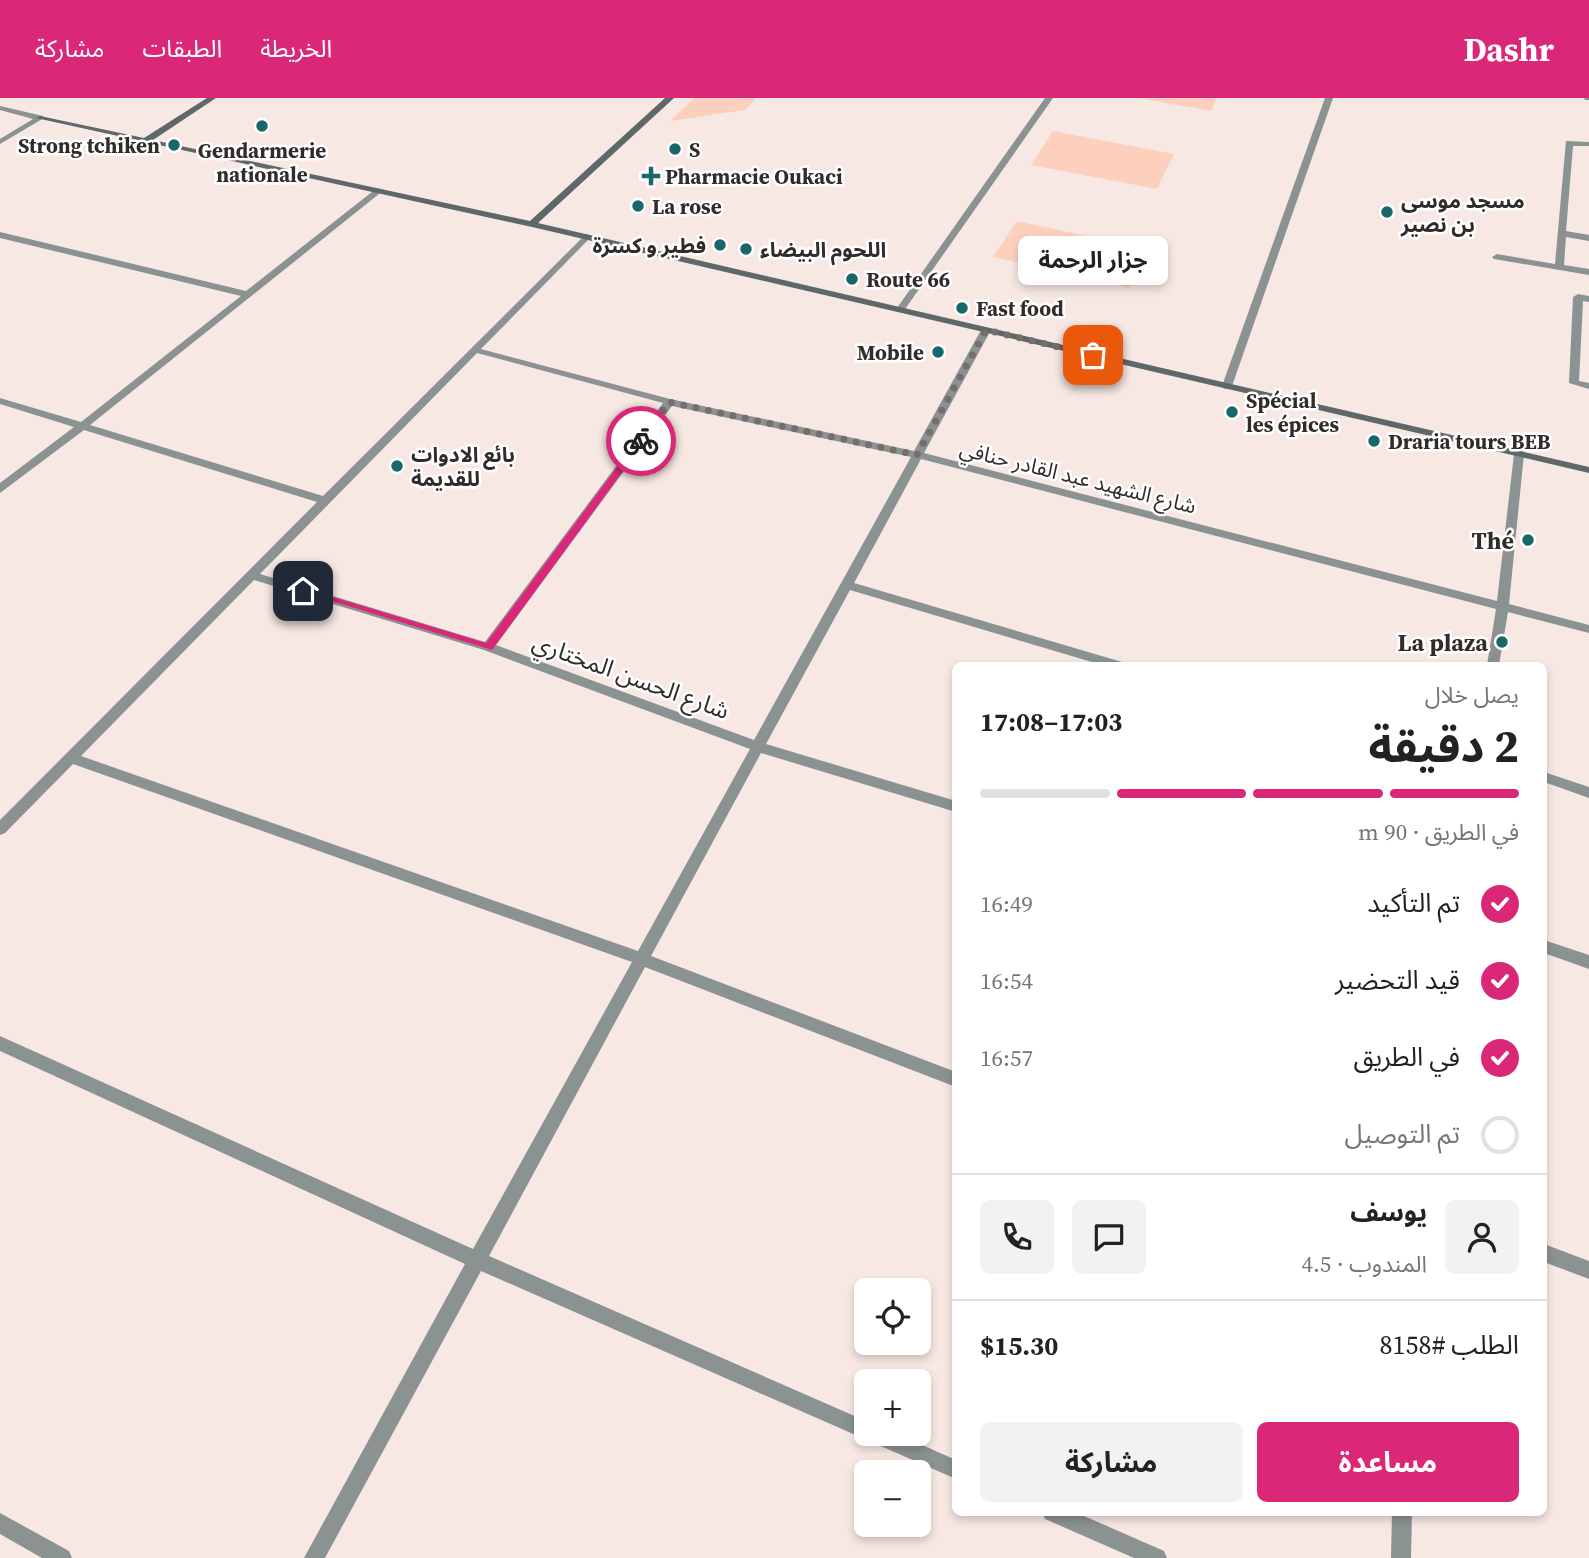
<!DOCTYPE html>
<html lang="ar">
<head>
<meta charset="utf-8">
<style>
	:root { --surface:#fff; --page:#f2f2f2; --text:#222; --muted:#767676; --line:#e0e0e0; --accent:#db2777 }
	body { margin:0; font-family:"Source Serif 4","Noto Sans Arabic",serif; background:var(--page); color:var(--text); direction:rtl; height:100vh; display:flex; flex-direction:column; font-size:26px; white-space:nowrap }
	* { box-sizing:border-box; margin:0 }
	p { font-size:23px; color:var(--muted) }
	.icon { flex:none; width:38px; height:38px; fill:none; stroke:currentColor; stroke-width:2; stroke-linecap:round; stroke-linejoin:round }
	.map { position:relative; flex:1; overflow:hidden; direction:ltr }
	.drawer { position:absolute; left:952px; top:564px; width:595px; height:854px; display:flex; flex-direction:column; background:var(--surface); border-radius:10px; box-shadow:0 4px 10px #0003; direction:rtl }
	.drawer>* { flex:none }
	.buttons { position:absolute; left:854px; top:1180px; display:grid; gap:14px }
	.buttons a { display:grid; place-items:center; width:77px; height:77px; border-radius:10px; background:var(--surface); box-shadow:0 4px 10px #0003; font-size:35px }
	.pin { position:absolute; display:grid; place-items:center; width:60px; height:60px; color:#fff; margin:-30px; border-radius:14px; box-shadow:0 4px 10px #0006 }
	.courier { position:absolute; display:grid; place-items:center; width:70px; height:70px; margin:-35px; border:5px solid #db2777; border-radius:50%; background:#fff; color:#222; box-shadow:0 2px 9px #0007 }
	.bubble { position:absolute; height:49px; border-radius:10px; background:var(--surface); box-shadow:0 4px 10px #0003; font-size:23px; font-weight:700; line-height:49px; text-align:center; direction:rtl }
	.headline em { font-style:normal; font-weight:700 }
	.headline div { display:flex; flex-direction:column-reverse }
	.headline { display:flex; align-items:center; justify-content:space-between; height:119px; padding:0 28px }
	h1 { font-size:46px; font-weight:700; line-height:52px }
	.bar { display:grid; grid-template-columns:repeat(4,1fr); gap:10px 7px; align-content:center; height:84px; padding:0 28px }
	.bar i { height:9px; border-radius:5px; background:var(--line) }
	.bar .on { background:var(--accent) }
	.bar p { grid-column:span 4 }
	.line { display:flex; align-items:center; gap:18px; padding:0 28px; border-top:2px solid var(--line) }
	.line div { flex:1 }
	.round { display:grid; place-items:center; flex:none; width:74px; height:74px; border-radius:10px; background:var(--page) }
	ol { padding:0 28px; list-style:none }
	li { display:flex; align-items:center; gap:21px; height:77px }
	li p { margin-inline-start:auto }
	li .icon { padding:7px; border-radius:50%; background:var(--accent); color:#fff; stroke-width:4 }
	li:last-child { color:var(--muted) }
	li i { width:38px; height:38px; border:4px solid var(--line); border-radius:50% }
	.action { display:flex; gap:14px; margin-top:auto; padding:14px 28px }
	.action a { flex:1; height:80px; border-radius:10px; background:var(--accent); color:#fff; font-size:28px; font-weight:700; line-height:80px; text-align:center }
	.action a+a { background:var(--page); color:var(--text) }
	header { display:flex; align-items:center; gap:42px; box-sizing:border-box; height:98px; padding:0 35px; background:var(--accent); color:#fff }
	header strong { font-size:33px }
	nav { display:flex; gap:38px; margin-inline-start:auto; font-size:24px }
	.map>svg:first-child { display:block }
	.green { fill:#fdd0be }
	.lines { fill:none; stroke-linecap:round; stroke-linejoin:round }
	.lane { fill:#8b9292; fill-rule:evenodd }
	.street { fill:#8b9292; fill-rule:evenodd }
	.secondary { fill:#5e6868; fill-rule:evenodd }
	.route { fill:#db2777 }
	.done { stroke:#766e6b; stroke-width:7; stroke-dasharray:0 12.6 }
	.poi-dot { fill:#196769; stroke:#fff; stroke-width:2.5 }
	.labels { text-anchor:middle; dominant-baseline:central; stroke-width:5; stroke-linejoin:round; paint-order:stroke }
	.far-poi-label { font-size:21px; font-weight:bold; fill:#312c2a; stroke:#fff; text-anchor:start }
	.far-street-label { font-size:21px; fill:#312c2a; stroke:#fff }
	.poi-label { font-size:24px; font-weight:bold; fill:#312c2a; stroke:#fff; text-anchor:end }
	.street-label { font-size:24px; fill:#312c2a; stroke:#fff }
</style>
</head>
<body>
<header>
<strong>Dashr</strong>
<nav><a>الخريطة</a><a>الطبقات</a><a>مشاركة</a></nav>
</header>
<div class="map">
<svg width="1589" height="1460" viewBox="0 0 1589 1460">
	<rect width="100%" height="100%" fill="#f7e8e3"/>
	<path class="green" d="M 694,0 L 756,0 L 745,12 L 670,23 Z
		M 1139,0 L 1217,0 L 1211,13 Z
		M 1053,33 L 1174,56 L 1157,91 L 1031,67 Z
		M 1017,123 L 1150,152 L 1130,190 L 993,159 Z"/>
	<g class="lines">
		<path class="lane" d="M 1045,0 L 1053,0 L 903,214 L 897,214 L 897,210 Z
			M 1584,0 L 1589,0 L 1589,2 L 1585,2 Z
			M 1566,43 L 1589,44 L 1589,48 L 1573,48 L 1566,133 L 1589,137 L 1589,143 L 1566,139 L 1564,167 L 1589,171 L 1589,177 L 1494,161 L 1492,159 L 1497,156 L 1555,166 Z
			M 1578,196 L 1589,198 L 1589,204 L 1583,203 L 1579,283 L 1589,285 L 1589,291 L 1569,285 L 1573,199 Z"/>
		<path class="street" d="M 1325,0 L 1333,0 L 1232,288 L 1227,291 L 1223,290 L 1222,288 Z
			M 0,8 L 43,18 L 44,20 L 0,46 L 0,41 L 33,21 L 0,12 Z
			M 377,90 L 384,92 L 90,327 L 323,398 L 586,136 L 589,137 L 589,141 L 481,251 L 670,301 L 914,353 L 981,232 L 986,229 L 991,232 L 924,355 L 1497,503 L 1514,356 L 1519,353 L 1524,356 L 1509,506 L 1589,527 L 1589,535 L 1508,514 L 1499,567 L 1487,567 L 1496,511 L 921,361 L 854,485 L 1122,564 L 1124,567 L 1102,567 L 850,492 L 766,646 L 956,703 L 956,714 L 761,655 L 651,858 L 956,974 L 956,989 L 645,869 L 489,1158 L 866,1323 L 866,1335 L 895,1335 L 956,1362 L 956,1381 L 481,1173 L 325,1460 L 304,1460 L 465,1166 L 0,953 L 0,938 L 473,1151 L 632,864 L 73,666 L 5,735 L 0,737 L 0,722 L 317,404 L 84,332 L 0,395 L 0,385 L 74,329 L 0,306 L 0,300 L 81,324 L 241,198 L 0,140 L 0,134 L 246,193 ZM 477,255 L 663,305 L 485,544 L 260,476 ZM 672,308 L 911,359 L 754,642 L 496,547 ZM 254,482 L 484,552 L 750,651 L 638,853 L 81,658 Z
			M 1544,674 L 1589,689 L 1589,700 L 1544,684 Z
			M 1544,842 L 1589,857 L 1589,871 L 1544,855 Z
			M 1544,1146 L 1589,1163 L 1589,1181 L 1544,1164 Z
			M 1042,1414 L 1075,1414 L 1164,1453 L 1167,1460 L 1134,1460 L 1045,1421 Z
			M 1392,1414 L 1412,1414 L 1411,1460 L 1391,1460 Z
			M 0,1415 L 69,1453 L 72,1460 L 42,1460 L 0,1436 Z"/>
		<path class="secondary" d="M 207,0 L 216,0 L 153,42 L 530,123 L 665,0 L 674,0 L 538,125 L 1589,369 L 1589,375 L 532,129 L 36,20 L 40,18 L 144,40 Z"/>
	</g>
	<path class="route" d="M 638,341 L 645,343 L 492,552 L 299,493 L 303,490 L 486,545 Z"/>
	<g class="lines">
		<path class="done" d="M 641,343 L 669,304 L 917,357 L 986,232 L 1093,257"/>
	</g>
	<g class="poi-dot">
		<circle cx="262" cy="28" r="7"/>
		<circle cx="174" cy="47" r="7"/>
		<circle cx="675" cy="51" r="7"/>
		<path d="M647.5 67.5h7v7h7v7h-7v7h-7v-7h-7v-7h7z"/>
		<circle cx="638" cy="108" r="7"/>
		<circle cx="1387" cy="114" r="7"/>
		<circle cx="720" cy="147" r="7"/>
		<circle cx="746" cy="151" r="7"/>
		<circle cx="852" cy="181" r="7"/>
		<circle cx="962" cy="210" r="7"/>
		<circle cx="938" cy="254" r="7"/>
		<circle cx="1232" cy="314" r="7"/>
		<circle cx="1374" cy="343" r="7"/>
		<circle cx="397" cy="368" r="7"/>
		<circle cx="1528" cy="442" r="7"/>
		<circle cx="1502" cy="544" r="7"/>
	</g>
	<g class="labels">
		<g class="far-poi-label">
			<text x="160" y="47" text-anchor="end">Strong tchiken</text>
			<text x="689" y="51">S</text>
			<text x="262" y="52" text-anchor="middle">Gendarmerie<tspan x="262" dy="24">nationale</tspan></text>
			<text x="665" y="78">Pharmacie Oukaci</text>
			<text x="1401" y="102">مسجد موسى<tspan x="1401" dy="24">بن نصير</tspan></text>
			<text x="652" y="108">La rose</text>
			<text x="706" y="147" text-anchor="end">فطير و كسرة</text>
			<text x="760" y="151">اللحوم البيضاء</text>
			<text x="866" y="181">Route 66</text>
			<text x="976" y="210">Fast food</text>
			<text x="924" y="254" text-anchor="end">Mobile</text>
			<text x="1246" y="302">Spécial<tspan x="1246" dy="24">les épices</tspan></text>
			<text x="1388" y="343">Draria tours BEB</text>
			<text x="411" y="356">بائع الادوات<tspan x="411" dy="24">للقديمة</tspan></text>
		</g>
		<g class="far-street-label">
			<text transform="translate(1078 379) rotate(14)">شارع الشهيد عبد القادر حنافي</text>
		</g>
		<g class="poi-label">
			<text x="1514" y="442">Thé</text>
			<text x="1488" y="544">La plaza</text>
		</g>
		<g class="street-label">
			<text transform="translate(631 578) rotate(20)">شارع الحسن المختاري</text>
		</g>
	</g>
</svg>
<div class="buttons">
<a><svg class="icon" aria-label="locate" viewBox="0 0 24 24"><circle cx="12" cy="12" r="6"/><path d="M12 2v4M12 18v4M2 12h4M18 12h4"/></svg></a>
<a>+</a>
<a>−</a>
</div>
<div class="pin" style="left:1093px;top:257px;background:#ea580c"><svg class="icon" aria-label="bag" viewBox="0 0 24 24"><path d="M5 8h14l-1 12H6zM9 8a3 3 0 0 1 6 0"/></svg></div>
<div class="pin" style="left:303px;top:493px;background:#1f2937"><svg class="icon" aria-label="home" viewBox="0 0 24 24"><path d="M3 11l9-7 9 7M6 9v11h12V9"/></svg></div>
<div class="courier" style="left:641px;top:343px"><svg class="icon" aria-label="bike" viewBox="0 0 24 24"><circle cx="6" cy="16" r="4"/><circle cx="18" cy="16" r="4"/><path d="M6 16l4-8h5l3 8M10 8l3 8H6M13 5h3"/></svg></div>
<div class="bubble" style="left:1018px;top:138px;width:150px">جزار الرحمة</div>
<section class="drawer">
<div class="headline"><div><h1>2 دقيقة</h1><p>يصل خلال</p></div><em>17:03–17:08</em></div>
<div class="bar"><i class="on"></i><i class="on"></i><i class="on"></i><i></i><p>في الطريق · 90 m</p></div>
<ol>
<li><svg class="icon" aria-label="check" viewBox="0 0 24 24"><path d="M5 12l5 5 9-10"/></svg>تم التأكيد<p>16:49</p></li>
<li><svg class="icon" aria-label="check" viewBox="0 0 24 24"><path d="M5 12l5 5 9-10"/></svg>قيد التحضير<p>16:54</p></li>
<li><svg class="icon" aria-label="check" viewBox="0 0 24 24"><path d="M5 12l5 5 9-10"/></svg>في الطريق<p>16:57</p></li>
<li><i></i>تم التوصيل</li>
</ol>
<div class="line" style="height:126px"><a class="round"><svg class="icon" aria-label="person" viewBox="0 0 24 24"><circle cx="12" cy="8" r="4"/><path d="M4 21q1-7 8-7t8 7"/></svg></a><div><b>يوسف</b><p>المندوب · 4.5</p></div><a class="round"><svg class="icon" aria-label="chat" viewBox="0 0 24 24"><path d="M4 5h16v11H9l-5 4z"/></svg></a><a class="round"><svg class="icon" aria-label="phone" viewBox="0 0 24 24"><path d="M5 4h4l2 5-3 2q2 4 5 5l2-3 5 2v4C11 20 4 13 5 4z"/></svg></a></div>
<div class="line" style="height:91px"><div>الطلب #8158</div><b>$15.30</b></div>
<div class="action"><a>مساعدة</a><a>مشاركة</a></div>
</section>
</div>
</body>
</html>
